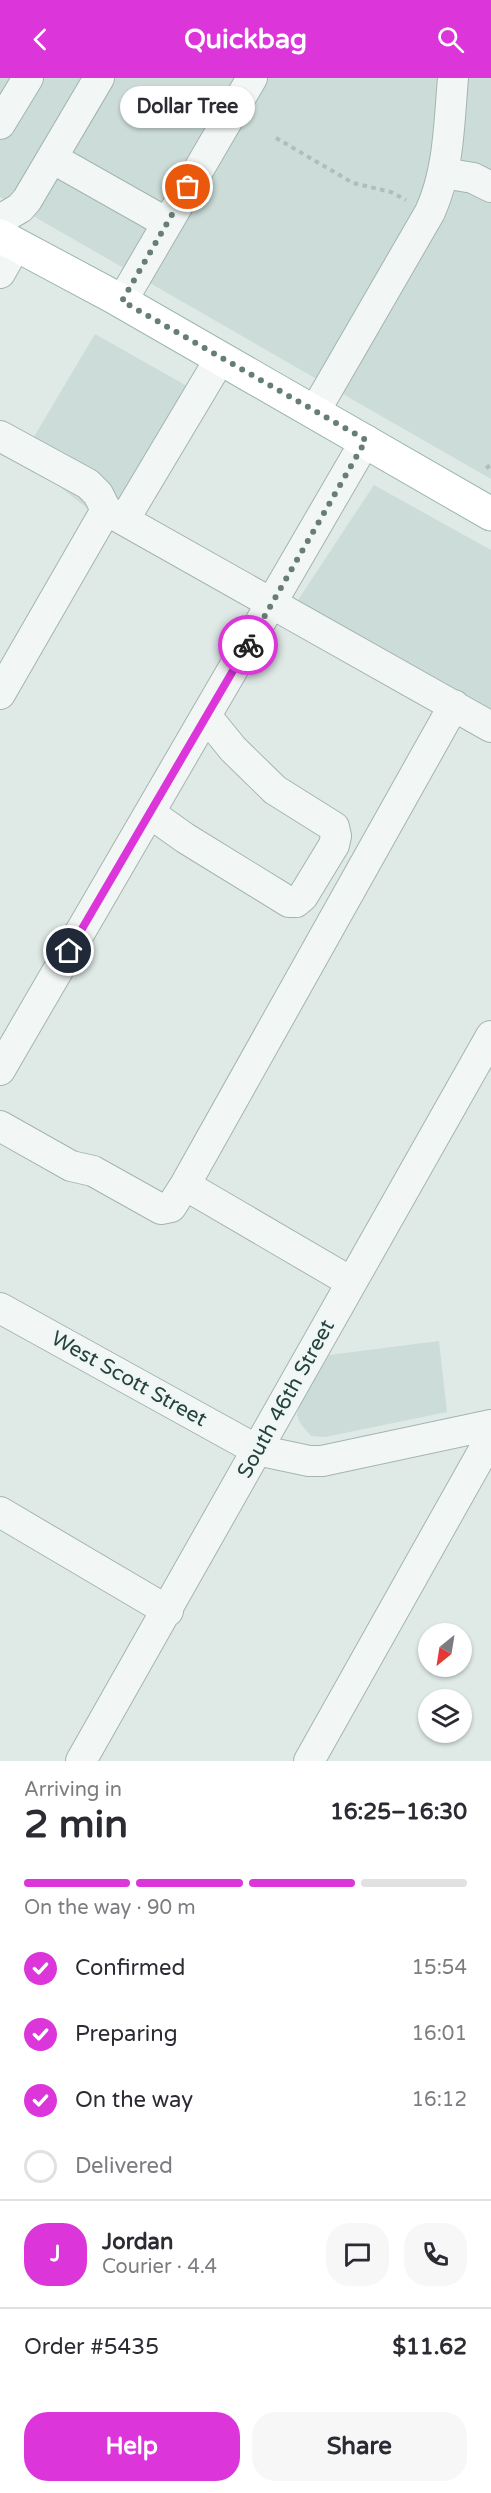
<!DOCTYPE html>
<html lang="en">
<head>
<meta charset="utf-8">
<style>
	:root { --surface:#fff; --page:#f7f7f7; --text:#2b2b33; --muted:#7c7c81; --line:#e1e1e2; --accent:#dc36db }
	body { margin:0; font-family:"Varela Round",sans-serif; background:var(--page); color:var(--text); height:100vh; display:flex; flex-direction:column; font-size:22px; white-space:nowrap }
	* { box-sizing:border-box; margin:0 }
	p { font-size:20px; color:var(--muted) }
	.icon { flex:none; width:33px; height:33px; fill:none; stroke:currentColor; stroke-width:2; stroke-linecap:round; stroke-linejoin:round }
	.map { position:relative; height:1683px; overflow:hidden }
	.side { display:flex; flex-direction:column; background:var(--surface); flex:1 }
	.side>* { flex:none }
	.needle { width:39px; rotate:210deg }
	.fabs { position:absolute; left:418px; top:1545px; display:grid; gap:12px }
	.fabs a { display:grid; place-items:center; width:54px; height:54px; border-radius:50%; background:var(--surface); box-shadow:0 2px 4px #0004; font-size:30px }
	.pin { position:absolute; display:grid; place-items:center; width:51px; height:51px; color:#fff; margin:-26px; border:3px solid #fff; border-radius:50%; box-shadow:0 2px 6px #0007 }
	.courier { position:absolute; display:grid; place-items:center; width:60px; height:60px; margin:-30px; border:4px solid #dc36db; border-radius:50%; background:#fff; color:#222; box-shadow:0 2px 8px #0007 }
	.bubble { position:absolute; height:42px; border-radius:21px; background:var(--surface); box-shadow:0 2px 4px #0004; font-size:20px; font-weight:800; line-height:42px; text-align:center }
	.head em { font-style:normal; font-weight:800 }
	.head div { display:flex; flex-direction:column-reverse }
	.head { display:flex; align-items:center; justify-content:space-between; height:102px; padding:0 24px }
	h1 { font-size:39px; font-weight:800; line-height:45px }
	.bar { display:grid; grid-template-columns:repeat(4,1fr); gap:9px 6px; align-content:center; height:72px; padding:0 24px }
	.bar i { height:8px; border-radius:4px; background:var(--line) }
	.bar .on { background:var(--accent) }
	.bar p { grid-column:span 4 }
	.line { display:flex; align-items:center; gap:15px; padding:0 24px; border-top:2px solid var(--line) }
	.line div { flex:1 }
	.round { display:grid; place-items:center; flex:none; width:63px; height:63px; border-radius:24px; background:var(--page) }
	ol { padding:0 24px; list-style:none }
	li { display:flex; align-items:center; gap:18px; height:66px }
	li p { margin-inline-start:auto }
	li .icon { padding:6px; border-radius:50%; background:var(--accent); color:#fff; stroke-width:4 }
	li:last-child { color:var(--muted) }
	li i { width:33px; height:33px; border:3px solid var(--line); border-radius:50% }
	.primary-button { display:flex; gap:12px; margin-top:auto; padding:12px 24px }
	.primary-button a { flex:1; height:69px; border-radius:24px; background:var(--accent); color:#fff; font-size:24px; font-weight:800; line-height:69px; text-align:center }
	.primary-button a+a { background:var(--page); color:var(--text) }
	header { display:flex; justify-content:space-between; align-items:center; height:78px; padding:0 24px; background:var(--accent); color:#fff; font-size:27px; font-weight:800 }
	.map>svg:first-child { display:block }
	.built { fill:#ccdcd8 }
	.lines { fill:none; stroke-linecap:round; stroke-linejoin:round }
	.minor-casing { stroke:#a4b4b0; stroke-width:32 }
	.major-casing { stroke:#9db7b0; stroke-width:35 }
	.path { stroke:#b1bdba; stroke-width:4; stroke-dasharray:4.5 4.5; stroke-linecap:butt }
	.minor { stroke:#f2f7f6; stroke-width:30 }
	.major { stroke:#fff; stroke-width:33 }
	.done { stroke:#677d78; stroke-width:6; stroke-dasharray:0 10.8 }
	.route { stroke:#dc36db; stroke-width:8 }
	.labels { text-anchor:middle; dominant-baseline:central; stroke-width:5; stroke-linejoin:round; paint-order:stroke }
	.street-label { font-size:21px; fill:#26423c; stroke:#eef7f5 }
</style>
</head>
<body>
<header><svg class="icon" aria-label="back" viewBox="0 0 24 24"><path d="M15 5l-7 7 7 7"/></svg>Quickbag<svg class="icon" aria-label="search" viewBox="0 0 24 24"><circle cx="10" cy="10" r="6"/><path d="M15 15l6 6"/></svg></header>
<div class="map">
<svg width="491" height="1683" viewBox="0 0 491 1683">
	<rect width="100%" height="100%" fill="#dfeae7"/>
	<path class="built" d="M 0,0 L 491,0 L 491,401 L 0,119 Z
		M 95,256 L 210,321 L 131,455 L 92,434 L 22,379 Z
		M 374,407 L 491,472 L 491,646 L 292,531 Z
		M 439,1263 L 447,1334 L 325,1359 L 311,1358 L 300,1345 L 297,1337 L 299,1328 L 329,1277 Z"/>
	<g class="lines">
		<defs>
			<path id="minor" d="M 0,46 L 28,0
				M 52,80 L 167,145
				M 444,95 L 473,100 L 491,109
				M 0,142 L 20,130 L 27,122 L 99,0
				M 0,195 L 16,167
				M 122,223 L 252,0
				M 315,333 L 430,134 C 449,92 449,46 453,0
				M 0,358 L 88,406 L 98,416 L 106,432
				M 124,442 L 220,281
				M 0,616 L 106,432 L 491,649
				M 150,735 L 185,760 L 289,824 L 296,824 L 303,818 L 334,767 L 336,758 L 334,749 L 275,712 L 233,671 L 207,639
				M 0,992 L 366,362
				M 0,1048 L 71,1088 L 93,1093 L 161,1131 L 171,1129 L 185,1107
				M 351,1204 L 185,1107 L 454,627
				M 0,1230 L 257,1372 L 309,1383 L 322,1383 L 491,1347
				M 0,1434 L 168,1533
				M 81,1683 L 491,958
				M 309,1683 L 491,1359"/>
			<path id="major" d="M 0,158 L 114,219 L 491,436"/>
		</defs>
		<use href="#minor" class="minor-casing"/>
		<use href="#major" class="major-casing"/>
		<path class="path" d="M 276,60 L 353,105 L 391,114 L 406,122
			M 486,390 L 491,387"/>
		<use href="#minor" class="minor"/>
		<use href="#major" class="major"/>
	</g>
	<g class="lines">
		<path class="done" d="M 188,109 L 122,223 L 366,362 L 248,567"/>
		<path class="route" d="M 69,873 L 248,567"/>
	</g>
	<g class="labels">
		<g class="street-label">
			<text transform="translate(129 1301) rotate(29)">West Scott Street</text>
			<text transform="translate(286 1321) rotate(-61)">South 46th Street</text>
		</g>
	</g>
</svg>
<div class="fabs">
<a><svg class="needle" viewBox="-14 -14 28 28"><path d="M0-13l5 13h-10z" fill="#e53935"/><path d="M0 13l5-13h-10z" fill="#7c7c81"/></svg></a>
<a><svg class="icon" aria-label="layers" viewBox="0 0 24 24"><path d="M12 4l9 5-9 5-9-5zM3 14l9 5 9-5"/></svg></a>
</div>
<div class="pin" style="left:188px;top:109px;background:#ea580c"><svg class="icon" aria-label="bag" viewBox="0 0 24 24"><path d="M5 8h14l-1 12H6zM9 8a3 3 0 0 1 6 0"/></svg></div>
<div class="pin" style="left:69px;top:873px;background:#1f2937"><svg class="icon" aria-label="home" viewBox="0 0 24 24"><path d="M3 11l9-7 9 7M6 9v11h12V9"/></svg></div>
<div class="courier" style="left:248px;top:567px"><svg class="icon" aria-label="bike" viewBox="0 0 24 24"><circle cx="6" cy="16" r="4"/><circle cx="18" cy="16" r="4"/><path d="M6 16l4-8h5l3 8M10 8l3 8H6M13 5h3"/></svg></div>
<div class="bubble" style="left:120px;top:8px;width:135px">Dollar Tree</div>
</div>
<section class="side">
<div class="head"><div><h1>2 min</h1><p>Arriving in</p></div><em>16:25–16:30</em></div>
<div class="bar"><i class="on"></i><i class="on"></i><i class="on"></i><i></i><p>On the way · 90 m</p></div>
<ol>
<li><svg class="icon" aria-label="check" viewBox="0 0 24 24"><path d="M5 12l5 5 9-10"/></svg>Confirmed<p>15:54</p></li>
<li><svg class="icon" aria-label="check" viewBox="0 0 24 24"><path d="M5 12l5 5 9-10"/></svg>Preparing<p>16:01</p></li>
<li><svg class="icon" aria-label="check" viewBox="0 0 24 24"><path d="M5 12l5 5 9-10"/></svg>On the way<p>16:12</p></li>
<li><i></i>Delivered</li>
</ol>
<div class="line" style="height:108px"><b class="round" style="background:var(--accent);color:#fff">J</b><div><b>Jordan</b><p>Courier · 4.4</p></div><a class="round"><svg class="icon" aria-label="chat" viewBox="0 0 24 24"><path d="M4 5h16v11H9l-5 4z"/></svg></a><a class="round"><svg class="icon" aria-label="phone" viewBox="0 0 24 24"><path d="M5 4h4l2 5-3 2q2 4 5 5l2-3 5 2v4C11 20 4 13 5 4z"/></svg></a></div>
<div class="line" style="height:78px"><div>Order #5435</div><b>$11.62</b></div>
<div class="primary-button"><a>Help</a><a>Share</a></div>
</section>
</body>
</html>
